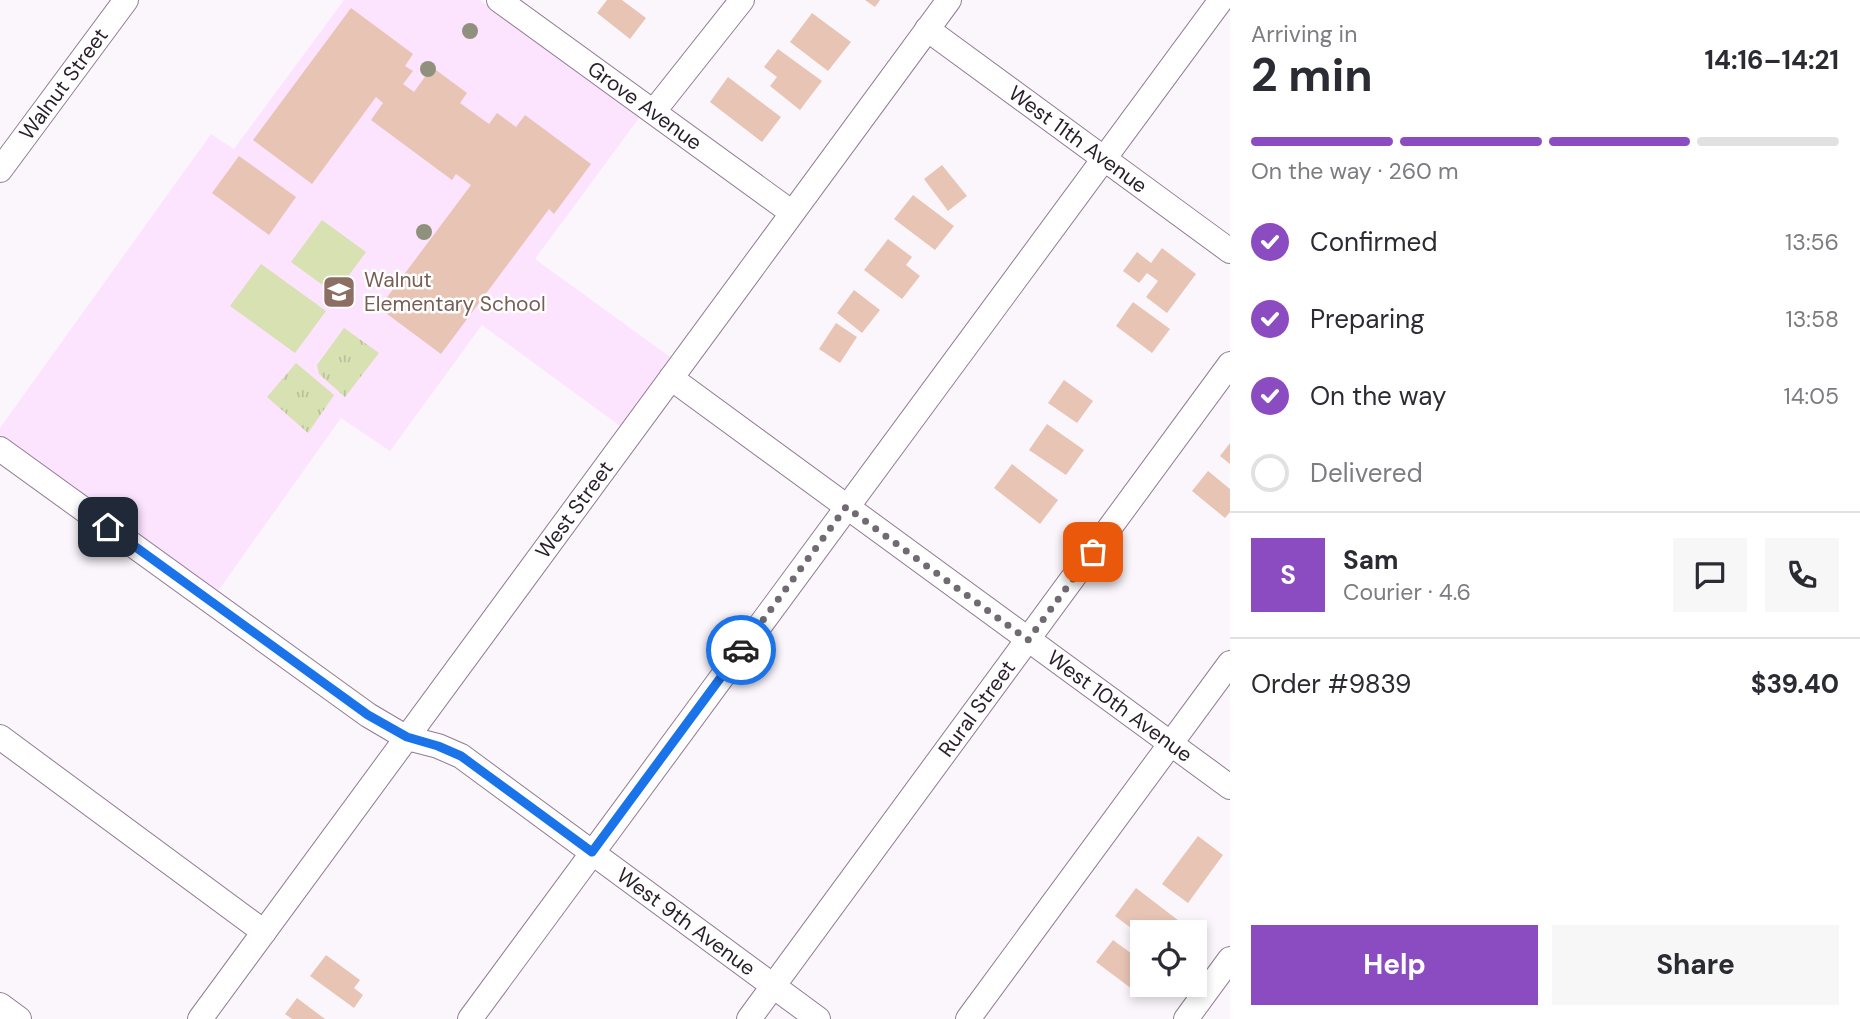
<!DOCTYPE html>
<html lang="en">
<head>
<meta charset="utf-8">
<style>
	:root { --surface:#fff; --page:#f7f7f7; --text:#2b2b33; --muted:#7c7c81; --line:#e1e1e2; --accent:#8c4cc1 }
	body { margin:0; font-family:"DM Sans",sans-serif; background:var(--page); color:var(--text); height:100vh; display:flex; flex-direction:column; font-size:26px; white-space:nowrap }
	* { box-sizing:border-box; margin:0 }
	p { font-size:23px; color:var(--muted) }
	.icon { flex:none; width:38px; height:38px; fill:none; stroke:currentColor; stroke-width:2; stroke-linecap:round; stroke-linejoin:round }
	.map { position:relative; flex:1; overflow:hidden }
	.side { display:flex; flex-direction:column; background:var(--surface); width:630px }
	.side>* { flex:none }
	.buttons { position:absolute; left:1130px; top:920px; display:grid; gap:14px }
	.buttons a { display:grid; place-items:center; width:77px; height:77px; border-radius:0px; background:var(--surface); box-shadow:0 4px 10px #0003; font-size:35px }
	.pin { position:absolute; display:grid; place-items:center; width:60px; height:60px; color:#fff; margin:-30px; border-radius:14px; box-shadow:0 4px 10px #0006 }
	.courier { position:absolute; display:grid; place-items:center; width:70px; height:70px; margin:-35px; border:5px solid #1a73e8; border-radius:50%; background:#fff; color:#222; box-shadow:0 2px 9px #0007 }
	.headline em { font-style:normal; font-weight:700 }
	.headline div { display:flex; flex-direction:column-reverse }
	.headline { display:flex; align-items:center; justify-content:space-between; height:119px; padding:0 21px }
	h1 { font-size:46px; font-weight:700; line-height:52px }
	.bar { display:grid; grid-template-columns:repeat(4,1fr); gap:10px 7px; align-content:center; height:84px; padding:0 21px }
	.bar i { height:9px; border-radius:5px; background:var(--line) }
	.bar .selected { background:var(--accent) }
	.bar p { grid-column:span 4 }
	.line { display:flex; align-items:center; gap:18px; padding:0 21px; border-top:2px solid var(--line) }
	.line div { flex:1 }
	.round { display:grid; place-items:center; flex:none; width:74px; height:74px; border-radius:0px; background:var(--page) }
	ol { padding:0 21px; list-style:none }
	li { display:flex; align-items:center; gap:21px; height:77px }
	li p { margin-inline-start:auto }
	li .icon { padding:7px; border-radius:50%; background:var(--accent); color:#fff; stroke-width:4 }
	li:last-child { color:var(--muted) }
	li i { width:38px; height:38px; border:4px solid var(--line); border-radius:50% }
	.action { display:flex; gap:14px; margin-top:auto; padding:14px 21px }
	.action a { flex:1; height:80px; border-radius:0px; background:var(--accent); color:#fff; font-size:28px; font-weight:700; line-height:80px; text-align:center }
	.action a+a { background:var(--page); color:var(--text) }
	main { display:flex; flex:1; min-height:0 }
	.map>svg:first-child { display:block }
	.built { fill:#fce3fe }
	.grass { fill:url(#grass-tufts) }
	.pitch { fill:#d7e1b2 }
	.building { fill:#e8c4b5 }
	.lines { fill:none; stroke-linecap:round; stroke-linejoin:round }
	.minor-casing { stroke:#927b94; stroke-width:26 }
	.minor { stroke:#fff; stroke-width:24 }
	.tree { fill:#90917d }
	.done { stroke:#726a73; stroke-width:7; stroke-dasharray:0 12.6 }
	.route { stroke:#1a73e8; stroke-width:9 }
	.labels { text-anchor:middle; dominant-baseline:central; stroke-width:5; stroke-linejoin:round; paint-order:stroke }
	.street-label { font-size:21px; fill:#281f29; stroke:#fff }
	.education-label { font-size:21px; fill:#785e54; stroke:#fff; text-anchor:start }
</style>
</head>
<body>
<main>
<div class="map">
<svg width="1230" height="1019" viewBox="0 0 1230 1019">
	<defs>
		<pattern id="grass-tufts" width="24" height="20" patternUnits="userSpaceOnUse" patternTransform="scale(1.75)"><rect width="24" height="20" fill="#d7e1b2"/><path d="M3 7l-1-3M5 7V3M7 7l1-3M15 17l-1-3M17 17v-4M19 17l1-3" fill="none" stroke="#b9c199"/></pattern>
	</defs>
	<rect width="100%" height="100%" fill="#fbf6fc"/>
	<path class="built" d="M 344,0 L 480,0 L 639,118 L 535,259 L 670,357 L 620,426 L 482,325 L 390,451 L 341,418 L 218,591 L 0,434 L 0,428 L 211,134 L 234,149 Z"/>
	<path class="grass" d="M 344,328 L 379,353 L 345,397 L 319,374 L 317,365 Z
		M 296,363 L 334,395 L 308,433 L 267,397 Z"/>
	<path class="pitch" d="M 322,220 L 366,252 L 335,294 L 291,262 Z
		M 261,264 L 326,311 L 295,353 L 230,306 Z"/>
	<path class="building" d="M 607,0 L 622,0 L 646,18 L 630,39 L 597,13 Z
		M 865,0 L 880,0 L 875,7 Z
		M 351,8 L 413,54 L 405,66 L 413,71 L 403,84 L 414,92 L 432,67 L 467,93 L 460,103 L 489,124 L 497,113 L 516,127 L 525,115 L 591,164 L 554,214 L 549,209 L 441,354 L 379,308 L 471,185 L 456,174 L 452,180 L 371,120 L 383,103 L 376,97 L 312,184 L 253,140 Z
		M 812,13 L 851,42 L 828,71 L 790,42 Z
		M 778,49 L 822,81 L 800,110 L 770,86 L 777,77 L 764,67 Z
		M 728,77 L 781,117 L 762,142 L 710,102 Z
		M 239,156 L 296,197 L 269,235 L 212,193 Z
		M 942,165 L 967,196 L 948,211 L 924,179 Z
		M 913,195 L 954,226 L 935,250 L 894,219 Z
		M 888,239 L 912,257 L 906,265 L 920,276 L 902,299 L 864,270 Z
		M 1162,248 L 1196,274 L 1167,313 L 1146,297 L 1158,281 L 1147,273 L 1139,283 L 1123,271 L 1137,252 L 1151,263 Z
		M 854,290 L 880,310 L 862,333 L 837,313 Z
		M 1133,302 L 1170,329 L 1152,353 L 1116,326 Z
		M 836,323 L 857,337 L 840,363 L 819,349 Z
		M 1064,380 L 1093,401 L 1077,423 L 1048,403 Z
		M 1047,424 L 1084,450 L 1066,475 L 1029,450 Z
		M 1230,443 L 1230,464 L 1220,456 Z
		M 1012,464 L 1058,500 L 1040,524 L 994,488 Z
		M 1208,471 L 1230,489 L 1230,512 L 1225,518 L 1192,491 Z
		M 1198,836 L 1223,855 L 1188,903 L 1162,884 Z
		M 1136,888 L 1187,927 L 1183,933 L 1143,933 L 1143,937 L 1115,916 Z
		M 1113,940 L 1143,962 L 1143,983 L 1136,992 L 1096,962 Z
		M 326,955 L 360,980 L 354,988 L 363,995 L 354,1008 L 310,976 Z
		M 297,998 L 325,1019 L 292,1019 L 285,1014 Z"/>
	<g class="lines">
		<defs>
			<g id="minor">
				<path id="s1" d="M 499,0 L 791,212"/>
				<path id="s2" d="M 927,29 L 1230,251"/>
				<path d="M 654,111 L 742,0"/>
				<path id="s3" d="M 0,170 L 126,0"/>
				<path id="s4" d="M 671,378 L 1230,787"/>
				<path id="s5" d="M 0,449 L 368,715 L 407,738 L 438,746 L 461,756 L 818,1019"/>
				<path d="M 0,737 L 264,932"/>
				<path d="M 0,1005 L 19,1019"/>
				<path id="s6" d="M 200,1019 L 949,0"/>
				<path d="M 470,1019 L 1221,0"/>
				<path id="s7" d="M 749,1019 L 1230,364"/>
				<path d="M 968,1019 L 1230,663"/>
				<path d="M 1186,1019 L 1230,959"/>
			</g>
		</defs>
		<use href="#minor" class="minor-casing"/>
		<use href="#minor" class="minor"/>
	</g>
	<g class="tree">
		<circle cx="470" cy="31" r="8"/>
		<circle cx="428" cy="69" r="8"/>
		<circle cx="424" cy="232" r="8"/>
	</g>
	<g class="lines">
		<path class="done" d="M 741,650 L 846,507 L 1028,640 L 1093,552"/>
		<path class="route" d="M 108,527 L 368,715 L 407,737 L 438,746 L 461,756 L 592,852 L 741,650"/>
	</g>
	<defs>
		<symbol id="school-square" viewBox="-11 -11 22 22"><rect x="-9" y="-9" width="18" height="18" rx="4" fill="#8d6e63" stroke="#fff"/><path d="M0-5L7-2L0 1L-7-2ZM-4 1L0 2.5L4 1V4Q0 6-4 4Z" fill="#fff"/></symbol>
	</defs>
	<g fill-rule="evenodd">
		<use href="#school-square" x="320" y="273" width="38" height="38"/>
	</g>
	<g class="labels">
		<g class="street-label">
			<text stroke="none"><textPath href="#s3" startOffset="107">Walnut Street</textPath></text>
			<text stroke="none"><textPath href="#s1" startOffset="180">Grove Avenue</textPath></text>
			<text stroke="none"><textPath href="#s2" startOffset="187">West 11th Avenue</textPath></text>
			<text stroke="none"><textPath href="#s6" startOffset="632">West Street</textPath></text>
			<text stroke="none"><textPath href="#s4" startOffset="556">West 10th Avenue</textPath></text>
			<text stroke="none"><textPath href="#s7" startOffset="385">Rural Street</textPath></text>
			<text stroke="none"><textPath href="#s5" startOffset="836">West 9th Avenue</textPath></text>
		</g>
		<g class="education-label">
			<text x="364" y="280">Walnut<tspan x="364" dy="24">Elementary School</tspan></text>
		</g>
	</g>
</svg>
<div class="buttons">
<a><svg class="icon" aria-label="locate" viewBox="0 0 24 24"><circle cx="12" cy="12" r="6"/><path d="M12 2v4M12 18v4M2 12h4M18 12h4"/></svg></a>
</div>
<div class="pin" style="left:1093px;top:552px;background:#ea580c"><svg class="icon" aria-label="bag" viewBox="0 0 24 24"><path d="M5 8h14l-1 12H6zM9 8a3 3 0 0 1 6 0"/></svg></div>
<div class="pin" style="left:108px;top:527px;background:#1f2937"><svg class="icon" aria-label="home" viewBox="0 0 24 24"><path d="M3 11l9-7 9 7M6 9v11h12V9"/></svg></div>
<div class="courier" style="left:741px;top:650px"><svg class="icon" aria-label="car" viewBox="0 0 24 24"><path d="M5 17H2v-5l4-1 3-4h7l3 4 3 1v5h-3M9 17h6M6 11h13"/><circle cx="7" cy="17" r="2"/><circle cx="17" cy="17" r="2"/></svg></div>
</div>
<section class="side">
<div class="headline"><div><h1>2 min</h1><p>Arriving in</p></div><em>14:16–14:21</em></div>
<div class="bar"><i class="selected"></i><i class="selected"></i><i class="selected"></i><i></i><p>On the way · 260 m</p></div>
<ol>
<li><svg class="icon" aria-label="check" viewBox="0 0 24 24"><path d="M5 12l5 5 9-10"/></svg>Confirmed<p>13:56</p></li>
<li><svg class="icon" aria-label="check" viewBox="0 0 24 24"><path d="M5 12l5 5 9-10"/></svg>Preparing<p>13:58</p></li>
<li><svg class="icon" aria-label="check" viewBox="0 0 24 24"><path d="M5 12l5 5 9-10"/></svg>On the way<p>14:05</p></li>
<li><i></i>Delivered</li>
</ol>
<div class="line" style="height:126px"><b class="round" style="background:var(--accent);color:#fff">S</b><div><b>Sam</b><p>Courier · 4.6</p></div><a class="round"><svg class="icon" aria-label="chat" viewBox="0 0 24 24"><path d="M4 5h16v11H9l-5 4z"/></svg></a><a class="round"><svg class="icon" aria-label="phone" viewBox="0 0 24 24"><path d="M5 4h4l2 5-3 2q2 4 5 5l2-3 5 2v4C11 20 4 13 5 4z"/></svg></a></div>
<div class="line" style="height:91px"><div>Order #9839</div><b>$39.40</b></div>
<div class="action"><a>Help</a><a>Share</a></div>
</section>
</main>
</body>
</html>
